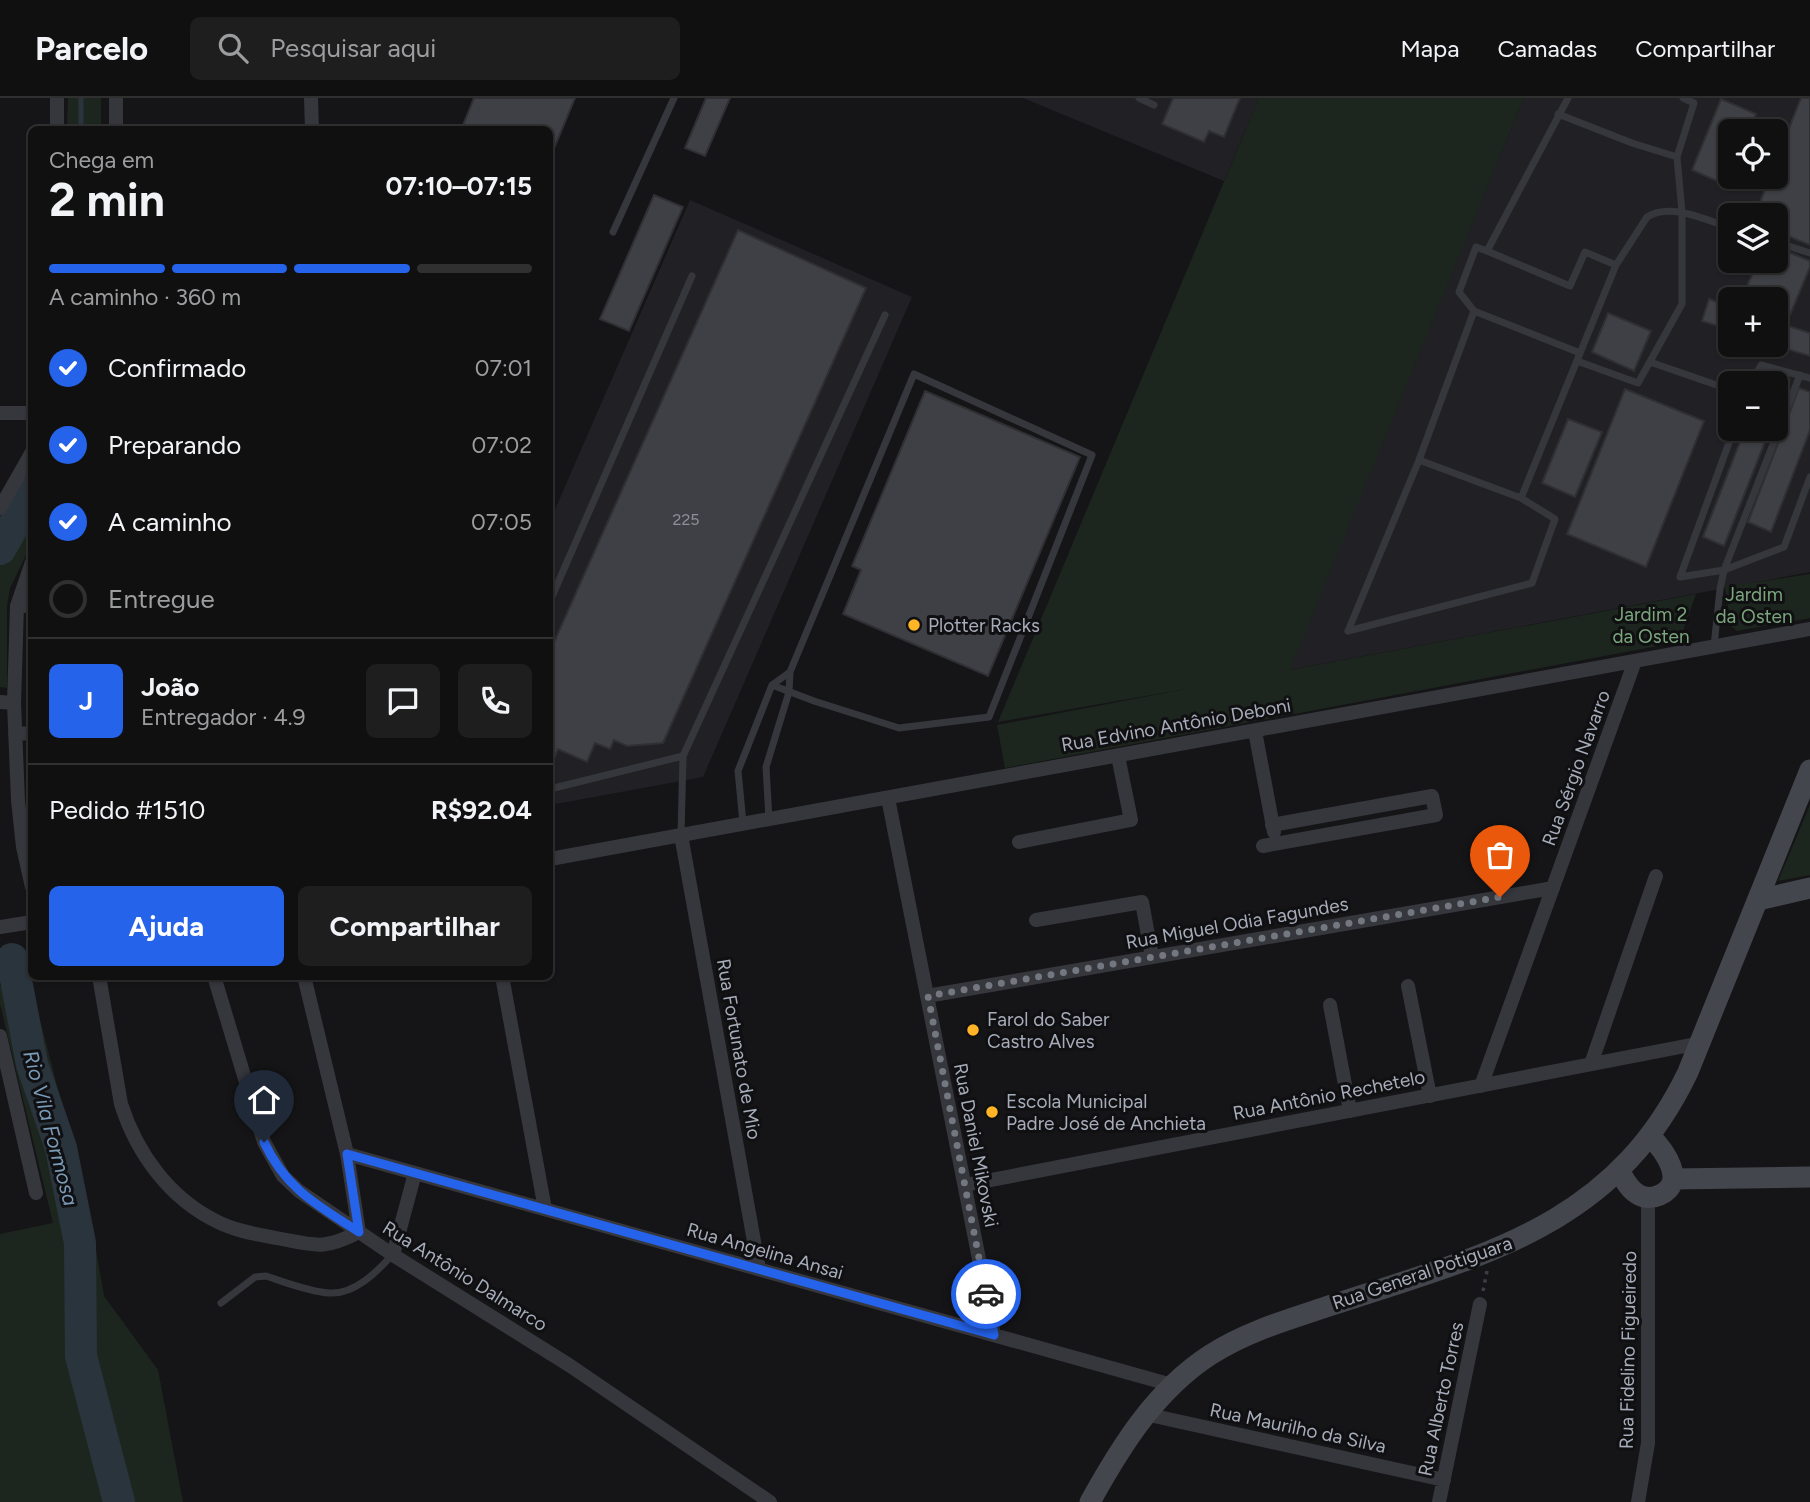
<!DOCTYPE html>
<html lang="pt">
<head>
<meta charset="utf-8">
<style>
	:root { --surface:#101011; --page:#1e1e1f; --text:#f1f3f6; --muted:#9c9d9f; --line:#303031; --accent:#2563eb }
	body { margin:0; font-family:Figtree,sans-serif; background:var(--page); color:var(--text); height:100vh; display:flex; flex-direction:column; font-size:26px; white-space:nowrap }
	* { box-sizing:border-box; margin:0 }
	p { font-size:23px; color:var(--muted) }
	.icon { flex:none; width:38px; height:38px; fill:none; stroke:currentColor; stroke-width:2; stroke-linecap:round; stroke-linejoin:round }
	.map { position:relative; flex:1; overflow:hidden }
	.details { position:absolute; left:28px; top:28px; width:525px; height:854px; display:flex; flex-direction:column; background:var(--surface); border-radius:10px; box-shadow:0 2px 5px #0004,0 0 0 2px var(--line) }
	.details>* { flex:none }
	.buttons { position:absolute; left:1718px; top:21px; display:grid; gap:14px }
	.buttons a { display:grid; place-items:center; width:70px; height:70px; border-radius:10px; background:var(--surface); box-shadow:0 2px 5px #0004,0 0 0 2px var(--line); font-size:35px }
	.pin { position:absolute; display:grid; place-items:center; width:60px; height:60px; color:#fff; margin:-72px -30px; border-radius:50% 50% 50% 0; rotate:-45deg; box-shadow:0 0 7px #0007 }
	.pin .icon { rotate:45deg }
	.courier { position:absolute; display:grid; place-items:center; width:70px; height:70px; margin:-35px; border:5px solid #2563eb; border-radius:50%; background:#fff; color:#222; box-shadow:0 2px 9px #0007 }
	.headline em { font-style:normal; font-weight:700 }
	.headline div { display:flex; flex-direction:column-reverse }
	.headline { display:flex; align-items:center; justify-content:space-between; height:119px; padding:0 21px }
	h1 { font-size:46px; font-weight:700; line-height:52px }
	.bar { display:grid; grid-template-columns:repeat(4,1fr); gap:10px 7px; align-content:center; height:84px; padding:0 21px }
	.bar i { height:9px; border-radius:5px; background:var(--line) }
	.bar .selected { background:var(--accent) }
	.bar p { grid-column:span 4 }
	.line { display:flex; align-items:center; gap:18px; padding:0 21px; border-top:2px solid var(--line) }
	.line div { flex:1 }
	.round { display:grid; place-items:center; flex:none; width:74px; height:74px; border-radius:10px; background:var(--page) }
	ol { padding:0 21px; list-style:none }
	li { display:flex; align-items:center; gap:21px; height:77px }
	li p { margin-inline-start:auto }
	li .icon { padding:7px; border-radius:50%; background:var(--accent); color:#fff; stroke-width:4 }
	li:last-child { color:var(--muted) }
	li i { width:38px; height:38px; border:4px solid var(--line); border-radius:50% }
	.button { display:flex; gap:14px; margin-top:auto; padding:14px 21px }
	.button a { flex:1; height:80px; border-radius:10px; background:var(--accent); color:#fff; font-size:28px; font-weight:700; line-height:80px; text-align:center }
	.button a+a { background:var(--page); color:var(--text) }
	header { display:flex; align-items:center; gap:42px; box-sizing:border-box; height:98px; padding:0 35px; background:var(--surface); border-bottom:2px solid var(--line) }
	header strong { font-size:33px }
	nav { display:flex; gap:38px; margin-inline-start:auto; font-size:24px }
	.search { width:490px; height:63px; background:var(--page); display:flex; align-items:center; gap:18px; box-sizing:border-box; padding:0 24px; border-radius:10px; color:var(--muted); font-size:26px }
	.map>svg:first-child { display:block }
	.built { fill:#212125; fill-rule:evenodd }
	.green { fill:#1d261e }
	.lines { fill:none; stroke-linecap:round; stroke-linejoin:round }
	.stream { stroke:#2a343d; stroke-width:5 }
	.river { stroke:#2a343d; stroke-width:32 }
	.building { fill:#3f4045; stroke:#2f2f34; stroke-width:2 }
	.path { stroke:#3c3e44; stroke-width:3.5; stroke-dasharray:3.5 5; stroke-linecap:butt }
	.lane { stroke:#36373d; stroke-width:7 }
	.street { stroke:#36373d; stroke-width:14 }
	.secondary { stroke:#44464d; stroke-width:21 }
	.done { stroke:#737780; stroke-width:7; stroke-dasharray:0 12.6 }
	.route { stroke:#2563eb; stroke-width:9 }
	.poi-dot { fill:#ffb526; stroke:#101012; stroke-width:2.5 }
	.labels { text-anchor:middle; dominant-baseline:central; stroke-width:6; stroke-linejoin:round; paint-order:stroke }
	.number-label { font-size:16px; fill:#8c919c }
	.park-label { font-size:19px; fill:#7ba67d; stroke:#101012 }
	.poi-label { font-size:19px; fill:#a6acb9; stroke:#101012; text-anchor:start }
	.street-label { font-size:19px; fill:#a6acb9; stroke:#101012 }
	.water-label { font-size:21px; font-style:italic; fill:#799bb8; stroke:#101012 }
</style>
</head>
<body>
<header>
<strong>Parcelo</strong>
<div class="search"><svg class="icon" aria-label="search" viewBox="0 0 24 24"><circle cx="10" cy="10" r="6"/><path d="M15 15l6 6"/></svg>Pesquisar aqui</div>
<nav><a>Mapa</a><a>Camadas</a><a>Compartilhar</a></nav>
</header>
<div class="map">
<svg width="1810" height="1404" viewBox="0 0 1810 1404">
	<rect width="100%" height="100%" fill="#151517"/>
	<path class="built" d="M 1023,0 L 1259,0 L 1224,83 Z
		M 1524,0 L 1810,0 L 1810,474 L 1289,572 ZM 1731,33 L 1776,33 L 1776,79 L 1731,79 ZM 1731,117 L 1776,117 L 1776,163 L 1731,163 ZM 1731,201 L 1776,201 L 1776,247 L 1731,247 ZM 1731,285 L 1776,285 L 1776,331 L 1731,331 Z
		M 690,102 L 912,199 L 703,679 L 550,707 L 550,423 Z"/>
	<path class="green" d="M 68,0 L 101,0 L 101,31 L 67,31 Z
		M 1259,0 L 1524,0 L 1290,572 L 1696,496 L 1679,544 L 1005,670 L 997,627 L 1191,590 L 998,624 Z
		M 31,368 L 31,447 L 10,490 L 7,508 L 7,590 L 0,589 L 0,427 Z
		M 1810,476 L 1810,520 L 1737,533 L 1731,528 L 1725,489 Z
		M 1810,707 L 1810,777 L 1778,783 Z
		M 31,887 L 89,1111 L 104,1198 L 158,1272 L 183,1404 L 0,1404 L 0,1136 L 53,1125 L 0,906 L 0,888 Z"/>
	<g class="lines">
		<path class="stream" d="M 81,32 L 81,0"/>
		<path class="river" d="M 0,451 L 32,395
			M 12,861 L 32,966 L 61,1050 L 80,1145 L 81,1258 L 119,1404"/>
	</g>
	<path class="building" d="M 474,0 L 575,0 L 550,60 L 550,32 L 461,32 Z
		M 706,0 L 730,0 L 705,58 L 685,50 Z
		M 1173,0 L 1240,0 L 1224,39 L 1209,33 L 1204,44 L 1162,26 Z
		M 1801,0 L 1810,0 L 1810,147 L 1776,133 L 1776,117 L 1755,117 L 1770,79 L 1776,79 L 1776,63 Z
		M 1721,1 L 1756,16 L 1749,33 L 1731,33 L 1731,76 L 1726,87 L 1692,72 Z
		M 654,97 L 683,109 L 629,233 L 600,221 Z
		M 738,132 L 866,190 L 663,645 L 627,648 L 614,642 L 610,651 L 595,645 L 587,664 L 558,651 L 550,671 L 550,553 Z
		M 1776,149 L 1810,163 L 1810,169 L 1790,217 L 1776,211 L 1776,201 L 1752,201 L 1743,197 L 1758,163 L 1776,163 Z
		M 1709,201 L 1731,209 L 1731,232 L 1702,223 Z
		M 1608,215 L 1651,233 L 1634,273 L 1592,254 Z
		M 1776,224 L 1810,235 L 1810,258 L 1774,247 L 1776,247 Z
		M 1766,276 L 1787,284 L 1776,313 L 1776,285 L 1762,285 Z
		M 1799,290 L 1810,294 L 1810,332 L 1771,434 L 1748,424 Z
		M 1625,291 L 1704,323 L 1646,469 L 1567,436 Z
		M 925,293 L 1080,359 L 988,578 L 843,516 L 861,472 L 852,468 Z
		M 1568,321 L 1602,334 L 1575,399 L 1542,385 Z
		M 1745,331 L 1770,331 L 1724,448 L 1703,439 Z"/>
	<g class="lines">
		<path class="path" d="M 1483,1193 L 1487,1173"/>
		<path class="lane" d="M 1139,0 L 1154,7
			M 1558,16 L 1632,45 L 1677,59
			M 613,134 L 674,0
			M 1776,144 L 1810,155
			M 1487,153 L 1570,188 L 1585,154 L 1616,167 L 1647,119 C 1671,104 1706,122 1731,130
			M 1474,213 L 1580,255
			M 1577,263 L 1638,285 L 1682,206 L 1682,114 L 1677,59 L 1694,5 L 1683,0
			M 1650,264 L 1731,292
			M 1752,285 L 1761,267 L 1810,280
			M 1734,331 L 1680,479 L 1724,472 L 1784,449 L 1810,379
			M 1521,400 L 1616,167
			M 550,503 L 692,178
			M 1348,533 L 1419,362 L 1474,213 L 1459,194 L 1476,149 L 1487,153 L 1568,0
			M 1348,533 L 1532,485 L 1555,421 L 1521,400 L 1419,362
			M 1714,548 L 1720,491 L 1724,472 L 1800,277
			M 683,658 L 885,217
			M 550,691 L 683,658 L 681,737
			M 769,721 L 766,669 L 789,594 L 790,574 L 914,276 L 1092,357 L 989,619 L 899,630 L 814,603 L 772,587
			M 743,725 L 738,673 L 772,587 L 790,574
			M 221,1205 L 255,1179 L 266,1178 C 284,1184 310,1194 329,1195 C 354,1197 377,1174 392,1157"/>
		<path class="street" d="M 311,0 L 312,32
			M 57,32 L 57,0
			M 116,32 L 116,0
			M 0,315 L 32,315
			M 0,410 L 32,354
			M 32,464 L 17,508 L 14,605 L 18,702 L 23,749 L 32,789
			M 17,508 L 32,508
			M 0,604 L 14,605
			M 1255,633 L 1274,734
			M 15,636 L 32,635
			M 888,700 L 994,1237
			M 681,737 L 759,1171
			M 1019,744 L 1131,722 L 1118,658
			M 1263,748 L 1436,717 L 1432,698 L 1272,727
			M 550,761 L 1810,531
			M 1036,822 L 1142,804 L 1152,859
			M 0,829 L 32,824
			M 99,878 L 121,1006 C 137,1056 170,1101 218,1124 C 236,1133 256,1136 276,1140 C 315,1147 322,1153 359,1134
			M 214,878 L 264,1044 L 283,1078 L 299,1093 L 393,1157 L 569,1267 L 770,1404
			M 304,878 L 347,1056 L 359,1134
			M 502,878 L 545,1111
			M 1408,888 L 1430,998
			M 927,898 L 1553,790
			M 1330,907 L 1350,1013
			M 0,938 L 36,1095
			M 1591,966 L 1656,778
			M 1481,988 L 1635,563
			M 347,1056 L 1172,1287
			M 965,1087 L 1701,945
			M 393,1157 L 415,1075
			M 1145,1316 L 1444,1382
			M 1439,1404 L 1480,1206
			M 1638,1404 L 1648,1345 L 1648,1099"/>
		<path class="secondary" d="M 1758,802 L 1810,790
			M 1619,1072 C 1624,1081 1629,1092 1639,1097 C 1645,1100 1653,1100 1660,1097 C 1688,1084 1664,1052 1650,1038
			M 1673,1081 L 1810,1079
			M 1090,1404 C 1121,1348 1155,1293 1210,1257 C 1247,1233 1290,1221 1332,1207 C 1481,1158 1614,1129 1688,974 L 1810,672"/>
	</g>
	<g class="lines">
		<path class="done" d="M 986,1196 L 928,898 L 1500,799"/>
		<path class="route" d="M 264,1044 C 286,1091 317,1107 359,1134 L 347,1056 L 994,1237 L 986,1196"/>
	</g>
	<g class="poi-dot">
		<circle cx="914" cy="527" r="7"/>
		<circle cx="973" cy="932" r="7"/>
		<circle cx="992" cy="1014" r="7"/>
	</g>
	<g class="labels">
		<g class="number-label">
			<text x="686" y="421">225</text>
		</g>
		<g class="park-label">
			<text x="1754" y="496">Jardim<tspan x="1754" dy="22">da Osten</tspan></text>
			<text x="1651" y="516">Jardim 2<tspan x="1651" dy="22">da Osten</tspan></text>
		</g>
		<g class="poi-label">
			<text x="928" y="527">Plotter Racks</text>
			<text x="987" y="921">Farol do Saber<tspan x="987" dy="22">Castro Alves</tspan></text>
			<text x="1006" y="1003">Escola Municipal<tspan x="1006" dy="22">Padre José de Anchieta</tspan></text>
		</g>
		<g class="street-label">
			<text transform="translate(1176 627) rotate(-10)">Rua Edvino Antônio Deboni</text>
			<text transform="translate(1576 670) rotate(-70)">Rua Sérgio Navarro</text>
			<text transform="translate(1237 825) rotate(-10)">Rua Miguel Odia Fagundes</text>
			<text transform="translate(739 951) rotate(80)">Rua Fortunato de Mio</text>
			<text transform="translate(1329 997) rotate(-11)">Rua Antônio Rechetelo</text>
			<text transform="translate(976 1047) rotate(79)">Rua Daniel Mikovski</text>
			<text transform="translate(765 1153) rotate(16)">Rua Angelina Ansai</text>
			<text transform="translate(1422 1175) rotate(-19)">Rua General Potiguara</text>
			<text transform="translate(465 1178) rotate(32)">Rua Antônio Dalmarco</text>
			<text transform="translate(1628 1252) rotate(-89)">Rua Fidelino Figueiredo</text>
			<text transform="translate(1441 1301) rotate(-78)">Rua Alberto Torres</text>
			<text transform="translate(1298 1330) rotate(12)">Rua Maurilho da Silva</text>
		</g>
		<g class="water-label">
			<text transform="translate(51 1030) rotate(75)">Rio Vila Formosa</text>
		</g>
	</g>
</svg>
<div class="buttons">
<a><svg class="icon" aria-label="locate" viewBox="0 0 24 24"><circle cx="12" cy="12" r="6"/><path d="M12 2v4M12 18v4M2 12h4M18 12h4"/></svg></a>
<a><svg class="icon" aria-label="layers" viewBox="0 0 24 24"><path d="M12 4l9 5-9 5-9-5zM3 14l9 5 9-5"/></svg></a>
<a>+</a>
<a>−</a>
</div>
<div class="pin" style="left:1500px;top:799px;background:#ea580c"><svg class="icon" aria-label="bag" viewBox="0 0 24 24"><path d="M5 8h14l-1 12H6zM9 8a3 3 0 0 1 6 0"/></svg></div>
<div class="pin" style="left:264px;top:1044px;background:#1f2937"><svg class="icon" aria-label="home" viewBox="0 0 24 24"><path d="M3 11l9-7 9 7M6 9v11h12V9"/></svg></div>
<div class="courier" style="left:986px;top:1196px"><svg class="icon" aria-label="car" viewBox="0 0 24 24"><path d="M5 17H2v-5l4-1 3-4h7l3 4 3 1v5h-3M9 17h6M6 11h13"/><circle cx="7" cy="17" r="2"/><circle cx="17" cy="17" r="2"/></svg></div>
<section class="details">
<div class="headline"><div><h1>2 min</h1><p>Chega em</p></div><em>07:10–07:15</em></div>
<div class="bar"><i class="selected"></i><i class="selected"></i><i class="selected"></i><i></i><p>A caminho · 360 m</p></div>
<ol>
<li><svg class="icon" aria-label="check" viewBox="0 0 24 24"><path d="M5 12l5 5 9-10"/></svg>Confirmado<p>07:01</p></li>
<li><svg class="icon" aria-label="check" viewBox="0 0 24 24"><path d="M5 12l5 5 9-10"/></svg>Preparando<p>07:02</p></li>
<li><svg class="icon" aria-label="check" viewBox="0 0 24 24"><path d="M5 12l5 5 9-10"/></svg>A caminho<p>07:05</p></li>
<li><i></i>Entregue</li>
</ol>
<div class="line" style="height:126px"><b class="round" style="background:var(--accent);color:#fff">J</b><div><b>João</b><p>Entregador · 4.9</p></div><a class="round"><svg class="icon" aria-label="chat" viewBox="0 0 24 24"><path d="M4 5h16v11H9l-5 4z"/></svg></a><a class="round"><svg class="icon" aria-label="phone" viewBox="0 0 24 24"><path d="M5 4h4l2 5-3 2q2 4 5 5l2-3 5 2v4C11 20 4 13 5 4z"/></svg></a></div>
<div class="line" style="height:91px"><div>Pedido #1510</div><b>R$92.04</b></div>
<div class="button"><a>Ajuda</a><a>Compartilhar</a></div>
</section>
</div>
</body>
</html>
